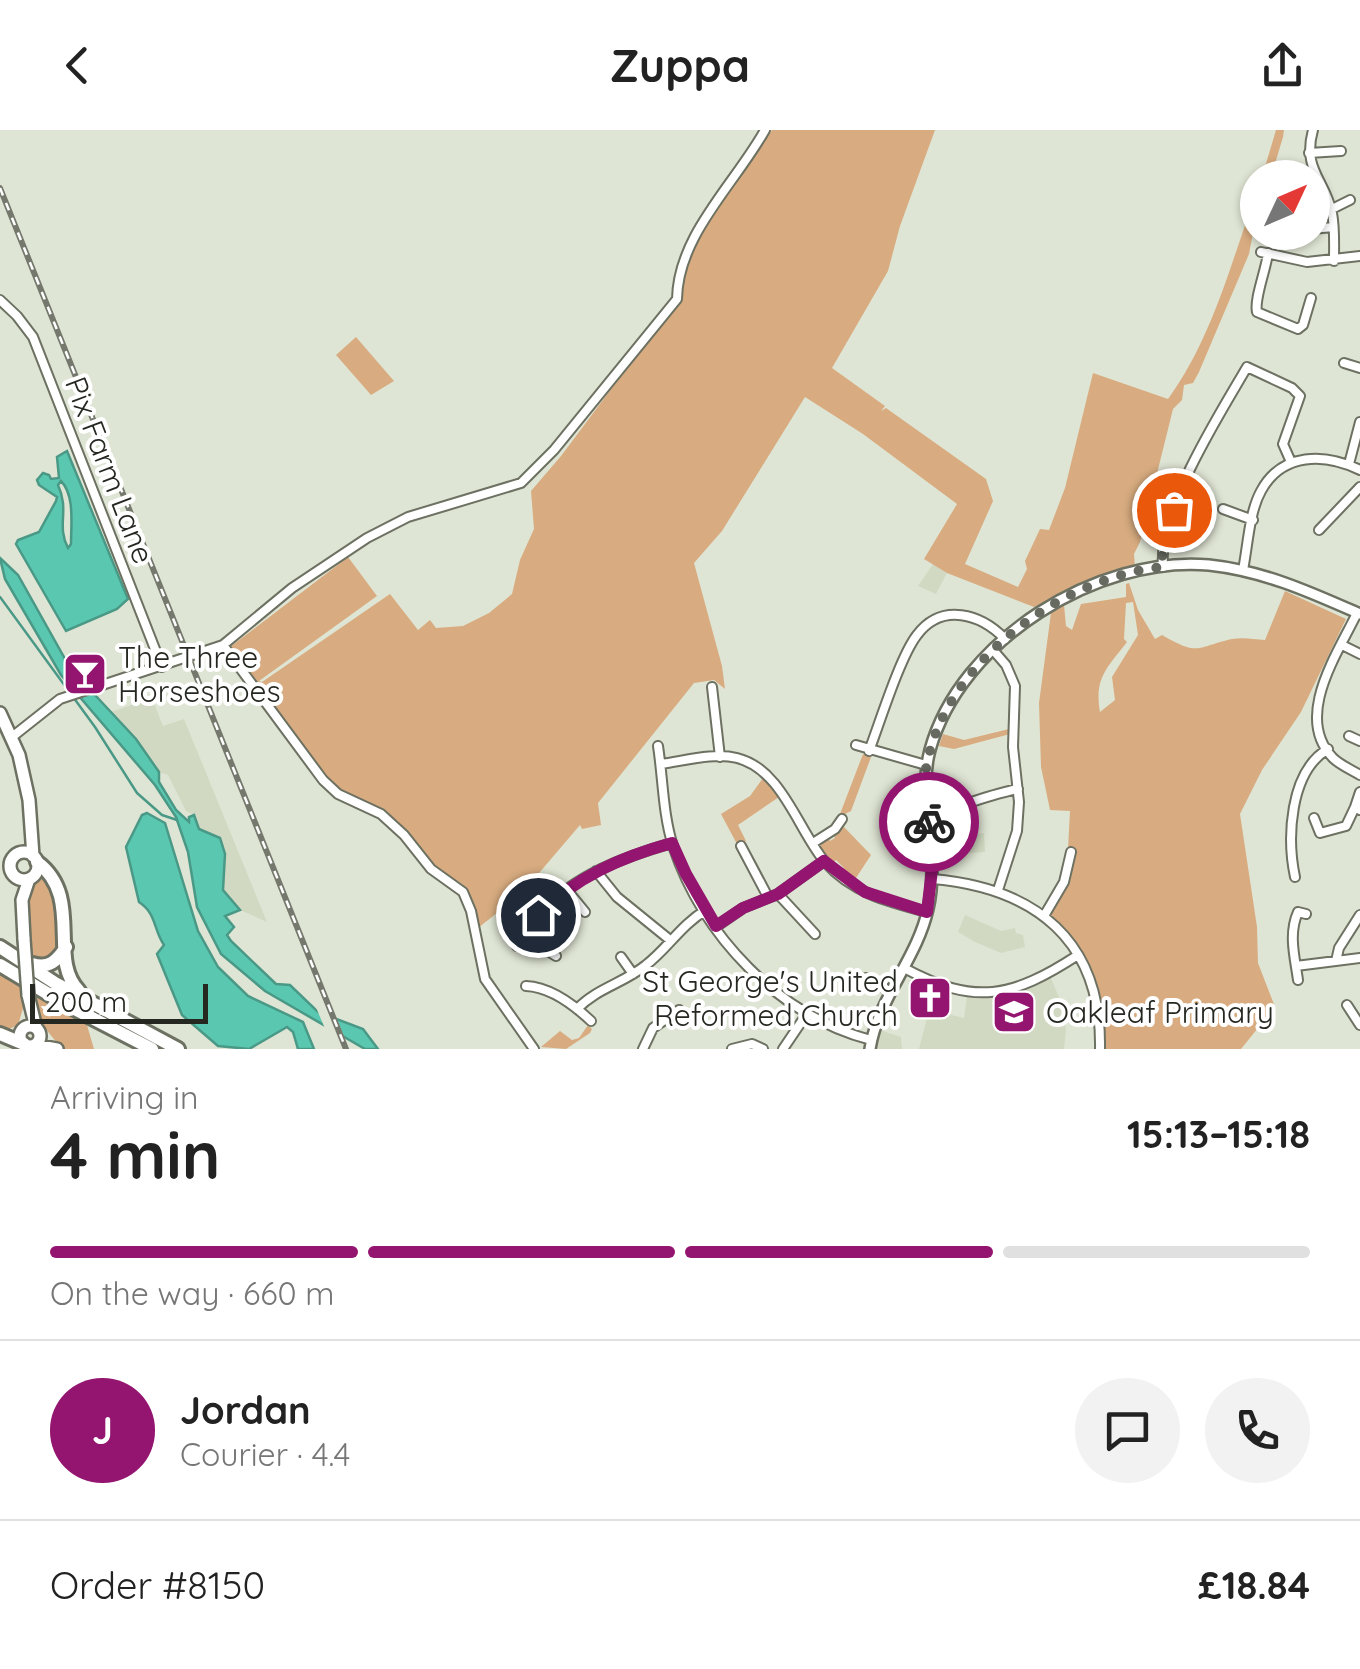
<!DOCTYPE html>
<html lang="en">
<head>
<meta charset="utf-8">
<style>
	:root { --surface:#fff; --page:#f2f2f2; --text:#222; --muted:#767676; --line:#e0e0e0; --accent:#941570 }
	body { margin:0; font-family:Quicksand,sans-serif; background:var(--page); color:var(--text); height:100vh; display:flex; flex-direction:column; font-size:38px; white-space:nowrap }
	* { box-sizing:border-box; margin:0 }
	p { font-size:32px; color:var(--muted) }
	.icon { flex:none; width:55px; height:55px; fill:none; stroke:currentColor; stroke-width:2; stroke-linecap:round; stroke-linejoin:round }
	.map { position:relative; height:919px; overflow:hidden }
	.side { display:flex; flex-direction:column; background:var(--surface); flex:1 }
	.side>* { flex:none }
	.needle { width:65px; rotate:46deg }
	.buttons { position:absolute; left:1240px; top:30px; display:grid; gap:20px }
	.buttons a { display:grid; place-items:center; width:90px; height:90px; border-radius:50%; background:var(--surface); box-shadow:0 2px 8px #0004; font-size:50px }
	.scale { position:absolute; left:30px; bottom:25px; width:178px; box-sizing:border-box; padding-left:10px; border:5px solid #252721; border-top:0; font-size:28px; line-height:35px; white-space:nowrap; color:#252721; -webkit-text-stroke:8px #fff; paint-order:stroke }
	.pin { position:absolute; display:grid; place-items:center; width:85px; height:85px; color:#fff; margin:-42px; border:5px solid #fff; border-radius:50%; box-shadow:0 2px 10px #0007 }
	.courier { position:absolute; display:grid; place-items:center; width:100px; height:100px; margin:-50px; border:8px solid #941570; border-radius:50%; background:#fff; color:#222; box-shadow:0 2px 12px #0007 }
	.head em { font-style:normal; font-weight:700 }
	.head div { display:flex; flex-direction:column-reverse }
	.head { display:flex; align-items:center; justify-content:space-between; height:170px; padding:0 50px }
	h1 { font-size:65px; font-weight:700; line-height:75px }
	.bar { display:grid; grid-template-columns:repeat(4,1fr); gap:15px 10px; align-content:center; height:120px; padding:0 50px }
	.bar i { height:12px; border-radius:8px; background:var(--line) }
	.bar .on { background:var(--accent) }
	.bar p { grid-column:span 4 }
	.line { display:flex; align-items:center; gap:25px; padding:0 50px; border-top:2px solid var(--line) }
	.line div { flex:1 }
	.round { display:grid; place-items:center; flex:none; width:105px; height:105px; border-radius:52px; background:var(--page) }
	header { display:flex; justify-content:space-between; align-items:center; height:130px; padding:0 50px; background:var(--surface); font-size:45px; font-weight:700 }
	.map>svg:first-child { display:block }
	.built { fill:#d1d9c2 }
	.green { fill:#d8ac80; fill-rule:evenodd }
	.water { fill:#5ac8b1; stroke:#4a9886; stroke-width:2.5; fill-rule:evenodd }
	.pier { fill:#dfe5d4 }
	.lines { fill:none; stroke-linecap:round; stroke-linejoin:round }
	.stream { stroke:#4a9886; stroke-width:2.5 }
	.minor-casing { stroke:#6c7162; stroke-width:12 }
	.tertiary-casing { stroke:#6c7162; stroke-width:14 }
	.primary-casing { stroke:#6c7162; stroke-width:16 }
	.trunk-casing { stroke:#6c7162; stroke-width:18 }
	.minor { stroke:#fff; stroke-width:8 }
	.tertiary { stroke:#fff; stroke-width:9 }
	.primary { stroke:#fff; stroke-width:11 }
	.trunk { stroke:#fff; stroke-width:12 }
	.rail-casing { stroke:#74786d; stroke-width:6 }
	.rail { stroke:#fff; stroke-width:2.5; stroke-dasharray:8; stroke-linecap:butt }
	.primary-bridge-casing { stroke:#6c7162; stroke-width:16; stroke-linecap:butt }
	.primary-bridge { stroke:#fff; stroke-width:11 }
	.done { stroke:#666a60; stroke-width:10; stroke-dasharray:0 18 }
	.route { stroke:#941570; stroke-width:12 }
	.labels { text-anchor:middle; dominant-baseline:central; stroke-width:8; stroke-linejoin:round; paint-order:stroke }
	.street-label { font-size:30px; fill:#252721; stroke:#fff }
	.poi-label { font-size:30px; fill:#252721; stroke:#fff; text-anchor:start }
</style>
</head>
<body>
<header><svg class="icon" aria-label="back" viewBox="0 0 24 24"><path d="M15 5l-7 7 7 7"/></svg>Zuppa<svg class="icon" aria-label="share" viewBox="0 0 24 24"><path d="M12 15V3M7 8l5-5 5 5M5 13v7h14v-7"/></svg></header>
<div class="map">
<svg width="1360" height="919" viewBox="0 0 1360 919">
	<rect width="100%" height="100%" fill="#dfe5d4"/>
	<path class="built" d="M 933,434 L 947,443 L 936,464 L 918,456 Z
		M 152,568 L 163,596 L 184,589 L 267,792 L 240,780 L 223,760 L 225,724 L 199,699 L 194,685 L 186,681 L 168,645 L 159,642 L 141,615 L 111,582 Z
		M 984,703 L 985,722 L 969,723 L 968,718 L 962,716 L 940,717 L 939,713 L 964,712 L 967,705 Z
		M 965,785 L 1001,801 L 1015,798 L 1016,803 L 1023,805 L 1025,817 L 1001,823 L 975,812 L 958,802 Z
		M 1050,846 L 1061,872 L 1066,900 L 1064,919 L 919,919 L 929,880 L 964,888 L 967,866 L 1007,864 Z
		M 880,900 L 901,907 L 902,919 L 875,919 Z"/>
	<path class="green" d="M 772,0 L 935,0 L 900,96 L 888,141 L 832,238 L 885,276 L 881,281 L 886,278 L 986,349 L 993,371 L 965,434 L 1018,457 L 1027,439 L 1025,431 L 1040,399 L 1049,400 L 1065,358 L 1093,243 L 1168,269 C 1213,207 1231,132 1257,61 L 1257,82 L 1249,124 L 1199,242 L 1193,253 L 1184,255 L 1182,270 L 1173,279 L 1140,412 L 1134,424 L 1135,438 C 1095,447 1070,467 1034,477 L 947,443 L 924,429 L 957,374 L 863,304 L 805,267 L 722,401 L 694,433 L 722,536 L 725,559 L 714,550 L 694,553 L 598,673 L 601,695 L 582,699 L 580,695 L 522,763 L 478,798 L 474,774 L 462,754 L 431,735 L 395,691 L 378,678 L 346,664 L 320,643 L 230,517 L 348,427 L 377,466 L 259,551 L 262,552 L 390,464 L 418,500 L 430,490 L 436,498 L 463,496 L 489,483 L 512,464 L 520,430 L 534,399 L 531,361 L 561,326 L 680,167 C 682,109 740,47 772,0 Z
		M 1276,0 L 1284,0 L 1283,7 L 1271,47 L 1262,47 Z
		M 356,207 L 394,251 L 371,265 L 336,225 Z
		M 1129,453 L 1138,480 L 1155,509 L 1162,505 C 1200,527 1196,517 1232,509 C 1242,507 1254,509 1265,510 L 1285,461 L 1346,489 L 1301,582 L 1262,640 L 1240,684 L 1257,797 L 1258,833 L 1275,877 L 1241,919 L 1102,919 L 1090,844 L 1050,787 L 1069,741 L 1072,724 L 1068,719 L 1070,681 L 1050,680 L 1041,637 L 1039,573 L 1051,483 L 1064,475 L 1066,496 L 1072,500 L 1081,474 L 1126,467 L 1126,454 ZM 1133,472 L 1138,505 L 1112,547 L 1115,570 L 1100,582 C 1094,548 1107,538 1127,512 L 1124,509 L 1126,473 Z
		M 1009,599 L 1010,604 L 954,619 L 939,616 L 943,604 L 964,610 Z
		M 863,624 L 871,627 L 851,681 L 843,685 L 840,684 Z
		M 763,648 L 779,667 L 738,695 L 746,711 L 738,716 L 721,684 L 750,666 Z
		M 844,697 L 871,725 L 854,751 L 848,747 L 850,743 L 842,742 L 844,738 L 836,730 L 833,733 L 820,716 L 828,707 L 830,711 L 835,708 L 833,704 Z
		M 39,748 C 63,759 62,805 54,827 L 44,832 L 33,829 L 25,778 L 31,752 Z
		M 0,841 L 87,895 L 94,919 L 64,919 C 48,906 40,886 24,875 L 18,895 L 7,900 L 0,898 Z
		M 588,895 L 592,899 L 590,903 L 566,919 L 541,917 L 560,901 L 572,910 L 579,908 Z"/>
	<path class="water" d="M 67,321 L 128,469 L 117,479 L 66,501 L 16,414 L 18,410 L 39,402 L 56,371 L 57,367 L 39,355 L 37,350 L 43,343 L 49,345 L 51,349 L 59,348 L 57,327 ZM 61,351 C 75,365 71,395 71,414 L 68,418 C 56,395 70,381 58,355 Z
		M 0,428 L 18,445 L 78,552 L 86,562 L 95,565 L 136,609 L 159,642 L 159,652 L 176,680 L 189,692 L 189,687 L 194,685 L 199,699 L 220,708 L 225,724 L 223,760 L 240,780 L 225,786 L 234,797 L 227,805 L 231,811 L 276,854 L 290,855 L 318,882 L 363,899 L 378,919 L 365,919 L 265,861 L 221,824 L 197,777 L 188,722 L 176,687 L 155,655 L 61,545 L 5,449 Z
		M 147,683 L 165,693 L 198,801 L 218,837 L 248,866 L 303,892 L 314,919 L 298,919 L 293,902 L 287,897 L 249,919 L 218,916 L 182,885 L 157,824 L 164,815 C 153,799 157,784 139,772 L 126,717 L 142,685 Z"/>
	<path class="pier" d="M 315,875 L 335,884 L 346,912 L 326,901 Z"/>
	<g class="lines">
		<path class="stream" d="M 0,467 L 95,597 L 137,663 L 162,685 L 177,690"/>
		<defs>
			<path id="minor" d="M 1313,0 C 1302,40 1325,49 1332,83 C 1335,98 1334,115 1334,131
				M 1309,23 L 1341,21
				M 1284,43 L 1313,43
				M 1332,79 L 1350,70
				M 1312,99 L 1333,97
				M 1261,122 L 1307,132 L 1360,126
				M 1268,123 C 1266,140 1254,169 1257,182 L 1298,199 L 1303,195 L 1311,168
				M 0,170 L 17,186 L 33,207 L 162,537
				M 1344,233 L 1360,238
				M 1349,334 L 1360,292
				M 1223,379 L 1253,390
				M 1319,400 L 1360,357
				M 1163,437 C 1158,380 1218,287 1247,237 L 1292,258 L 1300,266 L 1283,314 L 1291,332
				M 1243,440 C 1248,415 1249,383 1261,361 C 1282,322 1325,323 1360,340
				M 1357,483 C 1338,523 1293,587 1333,628 C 1340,635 1352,640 1360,645
				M 223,515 L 323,650 L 338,664 L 381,684 L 404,705 L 431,739 L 463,762 L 471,781 L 485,849 L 534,919
				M 1342,515 L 1360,524
				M 993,520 L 1006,535 L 1015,556 L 1013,617 L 1019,672 L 1017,701 L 998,760
				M 712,557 L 720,627
				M 1349,606 L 1360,611
				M 12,607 L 60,569 L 223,515 L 292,458 L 367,408 L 408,387 L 521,353 L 554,320 L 677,169 C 678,105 735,54 765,0
				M 856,615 L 926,635
				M 658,616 C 663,649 663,685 673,716 C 703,806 779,886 871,910
				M 869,621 C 880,592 900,527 917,505 C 942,472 981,484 1005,509
				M 661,634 C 684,631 714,622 737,628 C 782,639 798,700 825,732 C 852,763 889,772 927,782
				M 1360,662 L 1355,677 L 1360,680
				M 928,684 C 959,678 987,665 1018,659
				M 1314,688 L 1320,703 L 1346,696 L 1355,677
				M 813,713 L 835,699 L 842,689
				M 741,716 L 768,767
				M 596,741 L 617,767 L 670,810
				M 1295,747 C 1287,709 1289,642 1328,619
				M 933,749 C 1035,758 1102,810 1100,919
				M 567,760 L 585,782
				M 778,764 L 815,804
				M 1044,786 L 1064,752 L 1071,722
				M 717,796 L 743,778 L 778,764 L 824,731
				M 524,806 L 556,826
				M 517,816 C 525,806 531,793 540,783 C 575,745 624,727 672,713
				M 621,827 L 633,844
				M 1336,831 L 1339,818 L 1360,785
				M 1296,836 L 1360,828
				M 904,838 C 975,876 1012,868 1078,825
				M 866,848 L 891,862
				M 1298,850 C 1295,828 1288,804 1298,782 L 1306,784
				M 526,856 C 550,857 574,875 591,891
				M 1347,875 L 1360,895
				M 577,879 C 597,858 624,853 646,835 C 668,818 681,795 706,780
				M 643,919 L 653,898 L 679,880
				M 732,919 L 752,914 L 763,919
				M 783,919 L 806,885"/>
			<path id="tertiary" d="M 870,919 C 878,868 917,829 928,779 C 941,722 916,673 930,620 C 960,510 1098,425 1209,435 C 1264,441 1310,462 1360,484"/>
			<path id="primary" d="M 0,583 L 19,625 L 29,670 L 33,726
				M10 736a14 14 0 1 1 28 0a14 14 0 1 1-28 0Z
				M 24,809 L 22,770 L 29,749
				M 28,865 L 36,898
				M20 906a10 10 0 1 1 20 0a10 10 0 1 1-20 0Z
				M 35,915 L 57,919"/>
			<path id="trunk" d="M 37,732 C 84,767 47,829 79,861
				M 0,817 L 55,853 L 178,919
				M 32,834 C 49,839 57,831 66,817
				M 0,835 L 65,874 L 152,919
				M 0,904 L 24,914"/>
		</defs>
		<use href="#minor" class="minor-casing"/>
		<use href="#tertiary" class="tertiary-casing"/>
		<use href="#primary" class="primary-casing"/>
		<use href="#trunk" class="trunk-casing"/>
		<use href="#minor" class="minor"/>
		<use href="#tertiary" class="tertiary"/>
		<use href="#primary" class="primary"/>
		<use href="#trunk" class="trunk"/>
		<defs>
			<path id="rail" d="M 0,58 L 346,919"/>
		</defs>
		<use href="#rail" class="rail-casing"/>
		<use href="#rail" class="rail"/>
		<defs>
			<path id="primary-bridge" d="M 24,809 L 28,865"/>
		</defs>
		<use href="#primary-bridge" class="primary-bridge-casing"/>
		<use href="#primary-bridge" class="primary-bridge"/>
	</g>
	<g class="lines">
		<path class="done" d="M 929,692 C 927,675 923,657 926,639 C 943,533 1062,447 1163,437 L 1162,420 L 1174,380"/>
		<path class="route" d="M 538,785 C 576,747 621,727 672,713 L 686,744 L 716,796 L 743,778 L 778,764 L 824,731 L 865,762 L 927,782 L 933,731 L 929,692"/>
	</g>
	<defs>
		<symbol id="bar-square" viewBox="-11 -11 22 22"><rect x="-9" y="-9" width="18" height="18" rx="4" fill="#941570" stroke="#fff"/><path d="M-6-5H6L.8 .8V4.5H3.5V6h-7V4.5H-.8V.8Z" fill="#fff"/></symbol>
		<symbol id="church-square" viewBox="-11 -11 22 22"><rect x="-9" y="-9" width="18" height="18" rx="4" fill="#941570" stroke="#fff"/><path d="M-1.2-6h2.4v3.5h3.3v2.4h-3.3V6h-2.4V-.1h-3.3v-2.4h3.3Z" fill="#fff"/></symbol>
		<symbol id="school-square" viewBox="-11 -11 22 22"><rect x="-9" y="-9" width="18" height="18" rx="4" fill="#941570" stroke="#fff"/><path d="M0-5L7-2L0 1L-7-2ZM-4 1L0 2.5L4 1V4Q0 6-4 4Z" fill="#fff"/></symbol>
	</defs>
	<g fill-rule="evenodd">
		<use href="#bar-square" x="60" y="519" width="50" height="50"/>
		<use href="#church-square" x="905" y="843" width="50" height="50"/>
		<use href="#school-square" x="989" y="857" width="50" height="50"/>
	</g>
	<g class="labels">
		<g class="street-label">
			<text transform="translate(110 340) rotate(69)">Pix Farm Lane</text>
		</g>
		<g class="poi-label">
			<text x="118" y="527">The Three<tspan x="118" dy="34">Horseshoes</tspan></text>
			<text x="898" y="851" text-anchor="end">St George's United<tspan x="898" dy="34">Reformed Church</tspan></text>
			<text x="1046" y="882">Oakleaf Primary</text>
		</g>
	</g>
</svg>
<div class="buttons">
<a><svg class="needle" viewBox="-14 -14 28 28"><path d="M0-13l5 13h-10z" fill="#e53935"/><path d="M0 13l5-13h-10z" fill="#767676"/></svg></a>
</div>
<div class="scale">200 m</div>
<div class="pin" style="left:1174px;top:380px;background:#ea580c"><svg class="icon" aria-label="bag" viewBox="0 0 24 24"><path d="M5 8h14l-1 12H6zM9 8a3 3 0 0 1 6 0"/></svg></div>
<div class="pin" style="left:538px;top:785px;background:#1f2937"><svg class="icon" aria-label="home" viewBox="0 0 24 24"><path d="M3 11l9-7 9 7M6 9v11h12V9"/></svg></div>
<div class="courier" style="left:929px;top:692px"><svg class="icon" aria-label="bike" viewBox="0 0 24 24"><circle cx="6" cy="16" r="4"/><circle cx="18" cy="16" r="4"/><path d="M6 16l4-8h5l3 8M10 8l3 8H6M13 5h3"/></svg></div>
</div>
<section class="side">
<div class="head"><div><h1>4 min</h1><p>Arriving in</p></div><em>15:13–15:18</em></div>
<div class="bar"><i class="on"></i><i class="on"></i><i class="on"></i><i></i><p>On the way · 660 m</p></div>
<div class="line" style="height:180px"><b class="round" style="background:var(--accent);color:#fff">J</b><div><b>Jordan</b><p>Courier · 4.4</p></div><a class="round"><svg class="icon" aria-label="chat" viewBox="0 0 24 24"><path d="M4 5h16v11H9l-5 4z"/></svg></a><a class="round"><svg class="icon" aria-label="phone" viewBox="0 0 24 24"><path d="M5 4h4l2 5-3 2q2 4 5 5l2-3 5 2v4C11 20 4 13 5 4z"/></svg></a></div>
<div class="line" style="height:130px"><div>Order #8150</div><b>£18.84</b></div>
</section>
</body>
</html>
